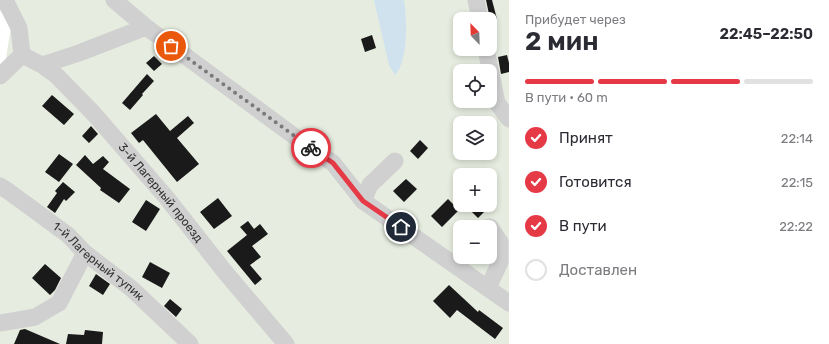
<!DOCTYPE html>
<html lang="ru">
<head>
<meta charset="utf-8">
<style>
	:root { --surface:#fff; --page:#f2f2f3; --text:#2b2b33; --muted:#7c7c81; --line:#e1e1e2; --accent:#e63946 }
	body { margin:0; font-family:Rubik,sans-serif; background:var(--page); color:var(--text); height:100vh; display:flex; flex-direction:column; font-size:15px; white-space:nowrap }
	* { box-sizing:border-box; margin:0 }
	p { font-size:13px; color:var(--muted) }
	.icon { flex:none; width:22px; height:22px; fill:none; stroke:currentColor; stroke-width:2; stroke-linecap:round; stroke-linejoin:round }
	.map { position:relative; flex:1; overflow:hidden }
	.panel { display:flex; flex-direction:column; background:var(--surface); width:320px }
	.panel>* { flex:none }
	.needle { width:26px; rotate:337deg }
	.controls { position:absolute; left:453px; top:12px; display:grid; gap:8px }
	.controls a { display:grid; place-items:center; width:44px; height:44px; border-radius:8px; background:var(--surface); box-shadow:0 2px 6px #0003; font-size:20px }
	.pin { position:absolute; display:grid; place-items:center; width:34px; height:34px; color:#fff; margin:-17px; border:2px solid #fff; border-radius:50%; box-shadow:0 1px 4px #0007 }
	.courier { position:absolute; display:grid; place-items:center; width:40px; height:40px; margin:-20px; border:3px solid #e63946; border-radius:50%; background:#fff; color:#222; box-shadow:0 1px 5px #0007 }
	.head em { font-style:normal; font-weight:600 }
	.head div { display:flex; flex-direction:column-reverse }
	.head { display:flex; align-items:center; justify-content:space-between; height:68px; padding:0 16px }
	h1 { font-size:26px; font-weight:600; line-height:30px }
	.bar { display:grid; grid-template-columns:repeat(4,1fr); gap:6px 4px; align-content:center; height:48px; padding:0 16px }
	.bar i { height:5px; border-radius:3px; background:var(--line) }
	.bar .active { background:var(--accent) }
	.bar p { grid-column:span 4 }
	ol { padding:0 16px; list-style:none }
	li { display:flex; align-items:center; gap:12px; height:44px }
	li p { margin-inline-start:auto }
	li .icon { padding:4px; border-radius:50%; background:var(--accent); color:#fff; stroke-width:4 }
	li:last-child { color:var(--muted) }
	li i { width:22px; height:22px; border:2px solid var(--line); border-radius:50% }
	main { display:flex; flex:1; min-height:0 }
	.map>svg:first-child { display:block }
	.green { fill:#e6ecdf; fill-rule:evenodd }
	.water { fill:#cfe2ee }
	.building { fill:#1a1a1a }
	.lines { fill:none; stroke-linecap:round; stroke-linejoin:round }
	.minor { stroke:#d0d0d0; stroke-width:17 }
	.done { stroke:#7a7a7a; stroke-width:4; stroke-dasharray:0 7.2 }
	.route { stroke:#e63946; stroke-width:5 }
	.labels { text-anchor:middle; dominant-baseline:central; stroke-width:4; stroke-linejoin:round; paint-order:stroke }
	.street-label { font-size:12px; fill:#333; stroke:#fff }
</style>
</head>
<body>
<main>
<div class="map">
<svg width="509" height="344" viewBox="0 0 509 344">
	<rect width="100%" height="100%" fill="#fff"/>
	<path class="green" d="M 0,0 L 509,0 L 509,344 L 0,344 L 0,69 L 5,64 L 11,27 L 0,10 ZM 460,19 L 490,19 L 490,49 L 460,49 ZM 460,71 L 490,71 L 490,101 L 460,101 ZM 460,123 L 490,123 L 490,153 L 460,153 ZM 460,175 L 490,175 L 490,205 L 460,205 ZM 460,227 L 490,227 L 490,257 L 460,257 Z"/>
	<path class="water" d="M 374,0 L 404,0 C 407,18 408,50 400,67 C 399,70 397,73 395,75 L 389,65 Z"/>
	<path class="building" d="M 486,0 L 492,0 L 497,19 L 490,19 Z
		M 372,35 L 376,48 L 365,52 L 361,39 Z
		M 507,55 L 509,63 L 509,72 L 501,74 L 498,57 Z
		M 154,56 L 162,64 L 154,71 L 146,63 Z
		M 147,74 L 154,81 L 142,94 L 143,95 L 130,110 L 122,103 Z
		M 52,95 L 74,114 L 64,125 L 42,106 Z
		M 156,114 L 170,131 L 188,116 L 194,123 L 177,138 L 199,164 L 177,182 L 143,140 L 139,143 L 131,133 Z
		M 91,126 L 98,134 L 89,143 L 82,136 Z
		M 420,140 L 428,148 L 418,159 L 410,151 Z
		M 59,154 L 73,164 L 59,182 L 45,172 Z
		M 85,155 L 93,164 L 103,156 L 109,162 L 103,169 L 130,189 L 119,203 L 100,190 L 101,188 L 76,165 Z
		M 406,179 L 417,189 L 404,202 L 393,191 Z
		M 63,182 L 75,192 L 66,201 L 64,199 L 55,213 L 47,207 L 57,193 L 55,191 Z
		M 218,198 L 232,216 L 214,229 L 200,212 Z
		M 448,199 L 459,210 L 442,227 L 431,216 Z
		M 146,200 L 160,209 L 146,231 L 132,222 Z
		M 465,205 L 491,205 L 478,218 Z
		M 248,221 L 254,229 L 260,224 L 268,234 L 252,246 L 261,257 L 250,265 L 262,279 L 255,285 L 227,251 L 247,235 L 240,227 Z
		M 150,262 L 170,273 L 162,288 L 142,277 Z
		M 45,264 L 61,278 L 55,290 L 50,295 L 32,278 Z
		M 96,274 L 110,284 L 103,295 L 89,286 Z
		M 449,285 L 478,312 L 479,310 L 503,328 L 495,339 L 457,310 L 450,318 L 433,301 Z
		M 170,299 L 182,309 L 176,317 L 164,306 Z
		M 25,329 L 60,344 L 14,344 L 20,330 Z
		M 85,330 L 103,332 L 102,344 L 66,344 L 68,334 L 84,335 Z"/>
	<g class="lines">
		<g class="minor">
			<path d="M 114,0 L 146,27 L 298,139 L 333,163 L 363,201 L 509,303"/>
			<path d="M 476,0 L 480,19"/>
			<path d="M 486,49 L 497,103 L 509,119"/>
			<path id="s1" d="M 22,55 L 42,65 L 57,76 L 94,114 L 166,197 L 225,272 L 286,344"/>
			<path d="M 42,65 L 79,53 L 146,27"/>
			<path d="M 0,76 L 22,55 L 19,28 L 5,0"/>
			<path id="s2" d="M 0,186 L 8,191 L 68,235 L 85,253 L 132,289 L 190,344"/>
			<path d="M 363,201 L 370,185 L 395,161"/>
			<path d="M 488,288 L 500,262 L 500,242 L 490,227"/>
			<path d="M 0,323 L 35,317 L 59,303 L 85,253"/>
		</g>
	</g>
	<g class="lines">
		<path class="done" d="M 171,46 L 311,148"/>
		<path class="route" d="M 311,148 L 333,163 L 363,201 L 401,227"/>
	</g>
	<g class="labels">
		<g class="street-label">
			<text stroke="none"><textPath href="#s1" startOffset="197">3-й Лагерный проезд</textPath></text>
			<text stroke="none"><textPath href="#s2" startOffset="124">1-й Лагерный тупик</textPath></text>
		</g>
	</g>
</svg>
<div class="controls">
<a><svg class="needle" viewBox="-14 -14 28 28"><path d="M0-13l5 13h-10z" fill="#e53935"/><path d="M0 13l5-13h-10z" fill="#7c7c81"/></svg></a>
<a><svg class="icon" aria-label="locate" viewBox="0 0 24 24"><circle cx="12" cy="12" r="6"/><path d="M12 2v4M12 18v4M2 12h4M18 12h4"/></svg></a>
<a><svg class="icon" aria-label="layers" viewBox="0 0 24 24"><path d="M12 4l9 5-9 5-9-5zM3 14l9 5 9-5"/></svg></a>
<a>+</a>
<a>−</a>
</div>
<div class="pin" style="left:171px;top:46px;background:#ea580c"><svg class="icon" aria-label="bag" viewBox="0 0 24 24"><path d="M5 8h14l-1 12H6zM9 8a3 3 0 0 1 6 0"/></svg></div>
<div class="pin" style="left:401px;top:227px;background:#1f2937"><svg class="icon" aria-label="home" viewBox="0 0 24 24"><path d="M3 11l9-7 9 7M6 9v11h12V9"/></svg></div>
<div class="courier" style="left:311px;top:148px"><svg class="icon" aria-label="bike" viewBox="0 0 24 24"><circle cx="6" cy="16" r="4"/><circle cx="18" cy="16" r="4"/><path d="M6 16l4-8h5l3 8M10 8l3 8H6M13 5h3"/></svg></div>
</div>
<section class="panel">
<div class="head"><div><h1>2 мин</h1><p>Прибудет через</p></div><em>22:45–22:50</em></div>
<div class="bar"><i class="active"></i><i class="active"></i><i class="active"></i><i></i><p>В пути · 60 m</p></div>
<ol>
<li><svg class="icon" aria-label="check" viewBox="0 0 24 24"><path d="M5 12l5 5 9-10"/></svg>Принят<p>22:14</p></li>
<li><svg class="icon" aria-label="check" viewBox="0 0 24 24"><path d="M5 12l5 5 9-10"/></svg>Готовится<p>22:15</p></li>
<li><svg class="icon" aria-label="check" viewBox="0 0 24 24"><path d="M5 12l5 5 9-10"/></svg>В пути<p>22:22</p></li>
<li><i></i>Доставлен</li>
</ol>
</section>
</main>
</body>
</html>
